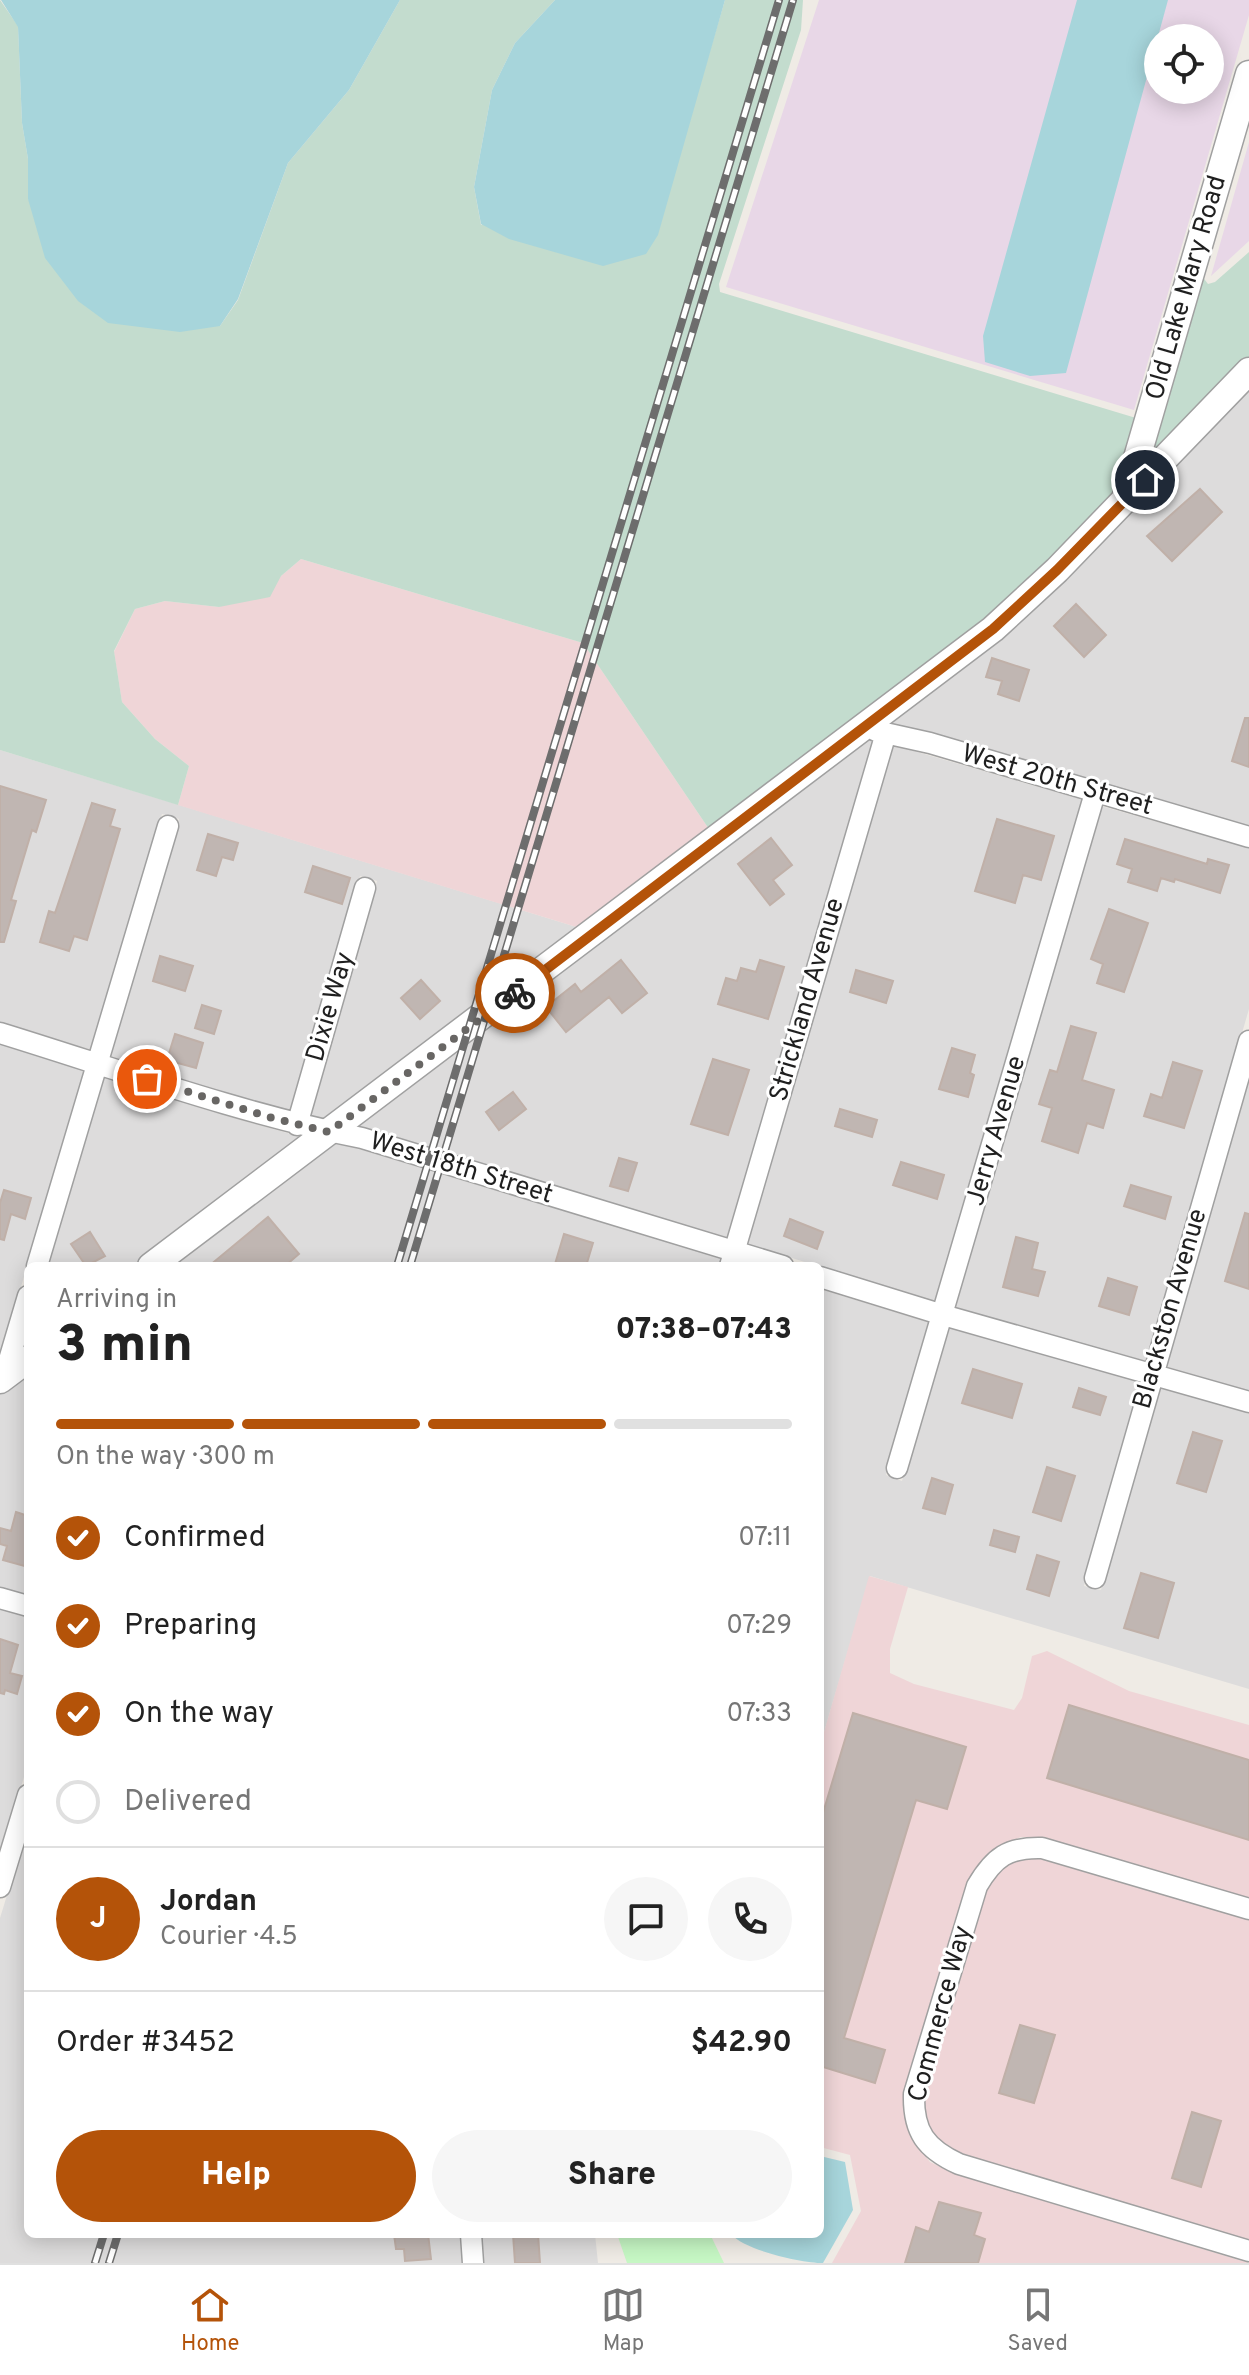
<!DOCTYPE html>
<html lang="en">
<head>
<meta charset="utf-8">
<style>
	:root { --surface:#fff; --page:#f6f6f6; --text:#222; --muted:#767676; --line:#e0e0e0; --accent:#b45309 }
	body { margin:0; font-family:Overpass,sans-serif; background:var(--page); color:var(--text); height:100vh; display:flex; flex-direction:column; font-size:30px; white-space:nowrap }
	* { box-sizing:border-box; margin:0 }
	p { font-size:26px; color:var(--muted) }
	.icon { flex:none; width:44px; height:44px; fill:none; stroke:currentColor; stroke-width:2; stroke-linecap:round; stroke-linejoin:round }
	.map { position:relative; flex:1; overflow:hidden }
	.drawer { position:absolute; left:24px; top:1262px; width:800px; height:976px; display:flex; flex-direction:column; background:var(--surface); border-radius:12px; box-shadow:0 4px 20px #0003 }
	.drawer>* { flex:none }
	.controls { position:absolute; left:1144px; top:24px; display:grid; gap:16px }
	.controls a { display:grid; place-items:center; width:80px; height:80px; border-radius:50%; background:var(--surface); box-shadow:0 4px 20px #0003; font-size:40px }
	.pin { position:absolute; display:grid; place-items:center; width:68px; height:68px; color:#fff; margin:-34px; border:4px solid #fff; border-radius:50%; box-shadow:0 2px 8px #0007 }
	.courier { position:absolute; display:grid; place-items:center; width:80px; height:80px; margin:-40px; border:6px solid #b45309; border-radius:50%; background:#fff; color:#222; box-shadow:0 2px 10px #0007 }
	.summary em { font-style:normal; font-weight:800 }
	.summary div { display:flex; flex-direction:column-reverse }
	.summary { display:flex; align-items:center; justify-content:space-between; height:136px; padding:0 32px }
	h1 { font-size:52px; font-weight:800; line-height:60px }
	.bar { display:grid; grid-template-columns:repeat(4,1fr); gap:12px 8px; align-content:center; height:96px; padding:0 32px }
	.bar i { height:10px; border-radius:6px; background:var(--line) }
	.bar .active { background:var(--accent) }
	.bar p { grid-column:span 4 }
	.line { display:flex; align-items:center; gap:20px; padding:0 32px; border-top:2px solid var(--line) }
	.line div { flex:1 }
	.round { display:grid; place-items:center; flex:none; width:84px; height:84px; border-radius:42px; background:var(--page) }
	ol { padding:0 32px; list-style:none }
	li { display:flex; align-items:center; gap:24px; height:88px }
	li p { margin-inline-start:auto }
	li .icon { padding:8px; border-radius:50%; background:var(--accent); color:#fff; stroke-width:4 }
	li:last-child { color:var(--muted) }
	li i { width:44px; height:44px; border:4px solid var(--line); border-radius:50% }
	.button { display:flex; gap:16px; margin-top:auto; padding:16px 32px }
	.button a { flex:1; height:92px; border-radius:48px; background:var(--accent); color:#fff; font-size:32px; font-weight:800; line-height:92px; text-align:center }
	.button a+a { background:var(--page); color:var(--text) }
	.tabs { display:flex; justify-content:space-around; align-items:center; height:112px; border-top:2px solid var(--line); background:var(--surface); font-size:22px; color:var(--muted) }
	.tabs a { display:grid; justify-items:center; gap:4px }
	.tabs .active { color:var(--accent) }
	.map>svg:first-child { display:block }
	.residential { fill:#dddcdc }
	.commercial { fill:#efd5d7 }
	.industrial { fill:#e8d7e7; fill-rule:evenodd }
	.wetland { fill:#c3dcce }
	.park { fill:#c6f7c4 }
	.water { fill:#a7d5db }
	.building { fill:#c0b6b2; stroke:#c0b0a8; stroke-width:2 }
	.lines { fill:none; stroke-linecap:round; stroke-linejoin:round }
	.minor-casing { stroke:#a0a0a0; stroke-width:23 }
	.tertiary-casing { stroke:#a0a0a0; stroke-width:29 }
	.minor { stroke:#fff; stroke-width:20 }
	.tertiary { stroke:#fff; stroke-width:26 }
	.rail-casing { stroke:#6d6d6d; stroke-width:8 }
	.rail { stroke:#fff; stroke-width:5; stroke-dasharray:15; stroke-linecap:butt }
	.done { stroke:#686664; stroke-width:8; stroke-dasharray:0 14.4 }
	.route { stroke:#b45309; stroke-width:10 }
	.labels { text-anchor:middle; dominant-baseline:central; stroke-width:6; stroke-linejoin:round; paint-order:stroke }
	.street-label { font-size:26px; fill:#1f1f1f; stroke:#fff }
</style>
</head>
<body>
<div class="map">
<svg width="1249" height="2263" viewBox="0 0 1249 2263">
	<rect width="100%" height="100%" fill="#efebe5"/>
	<path class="residential" d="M 1249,385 L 1249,826 L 933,733 L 887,723 L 1127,513 L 1130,514 L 1132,507 Z
		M 866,739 L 875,741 L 729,1239 L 353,1126 Z
		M 893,745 L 1084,800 L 937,1303 L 747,1244 Z
		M 0,750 L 583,929 L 328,1121 L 309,1117 L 377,881 L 360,876 L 291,1113 L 226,1094 L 109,1056 L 179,819 L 162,814 L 91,1050 L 0,1022 Z
		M 1101,806 L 1249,848 L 1249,1009 L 1146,1361 L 955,1308 Z
		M 0,1044 L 85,1070 L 0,1358 Z
		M 1249,1074 L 1249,1391 L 1164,1366 Z
		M 103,1076 L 220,1114 L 305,1138 L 135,1266 L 46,1266 Z
		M 330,1142 L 359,1149 L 723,1259 L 721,1266 L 167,1266 Z
		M 820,1289 L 931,1323 L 886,1475 L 902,1481 L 949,1328 L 1140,1381 L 1084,1586 L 1101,1590 L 1158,1386 L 1249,1413 L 1249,1689 L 870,1576 L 820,1746 Z
		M 28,1371 L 28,1595 L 0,1587 L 0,1392 L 5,1388 L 10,1389 L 12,1383 Z
		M 0,1609 L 28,1617 L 28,1764 L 0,1855 Z
		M 28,1827 L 28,2234 L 461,2234 L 464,2263 L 0,2263 L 0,1918 Z
		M 480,2234 L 595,2234 L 598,2263 L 482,2263 Z"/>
	<path class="commercial" d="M 301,559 L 583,643 L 711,832 L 583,929 L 178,805 L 189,766 L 155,739 L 122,702 L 114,652 L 135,609 L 165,601 L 219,607 L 281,576 Z
		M 869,1576 L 908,1587 L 890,1649 L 890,1673 L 914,1684 L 1014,1710 L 1022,1698 L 1032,1656 L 1047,1651 L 1129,1691 L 1249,1725 L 1249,1898 L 1045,1838 L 1021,1837 L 998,1846 L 982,1860 L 969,1881 L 905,2092 L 904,2115 L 914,2142 L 930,2162 L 955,2174 L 1249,2263 L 832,2263 L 861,2211 L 850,2155 L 820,2147 L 820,1746 Z
		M 1021,1858 L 1040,1859 L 1249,1920 L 1249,2240 L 963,2155 L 943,2145 L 929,2129 L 923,2112 L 923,2096 L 985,1890 L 994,1875 L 1007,1864 Z"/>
	<path class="industrial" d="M 819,0 L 1249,0 L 1249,15 L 1134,410 L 726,287 ZM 1158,38 L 1210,38 L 1210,90 L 1158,90 Z
		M 1249,142 L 1249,241 L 1211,276 Z"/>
	<path class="wetland" d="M 0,0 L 18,26 L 22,123 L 28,159 L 28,199 L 220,326 L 238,300 L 288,163 L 349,90 L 400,0 L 555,0 L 515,43 L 492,90 L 474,187 L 481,225 L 693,108 L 725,0 L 803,0 L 801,30 L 719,284 L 720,292 L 1136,418 L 1117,495 L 987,621 L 711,832 L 583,643 L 301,559 L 281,576 L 270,597 L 219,607 L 165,601 L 135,609 L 114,651 L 122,702 L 155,739 L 189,766 L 178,805 L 0,750 Z
		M 1249,252 L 1249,358 L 1144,467 L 1202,276 L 1208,284 L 1215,282 Z"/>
	<path class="park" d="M 617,2234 L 710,2234 L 724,2263 L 627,2263 Z"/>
	<path class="water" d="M 1,0 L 400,0 L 349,90 L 288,163 L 238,299 L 220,326 L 180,332 L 108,323 L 78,301 L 45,258 L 28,199 L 28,159 L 22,123 L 18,27 Z
		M 555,0 L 725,0 L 658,235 L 646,254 L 603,266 L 509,239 L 481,224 L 474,187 L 492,90 L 515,43 Z
		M 1077,0 L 1168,0 L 1066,373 L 1030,376 L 985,362 L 983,336 Z
		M 820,2156 L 845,2162 L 853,2210 L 823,2263 C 801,2263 744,2250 731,2234 L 820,2234 Z"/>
	<path class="building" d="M 1200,489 L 1222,512 L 1172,561 L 1147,536 Z
		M 1076,604 L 1106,635 L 1084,657 L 1054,626 Z
		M 992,658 L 1029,670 L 1019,701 L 998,694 L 1002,681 L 986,677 Z
		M 1245,718 L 1249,718 L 1249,767 L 1232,761 Z
		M 0,786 L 46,800 L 36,832 L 32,830 L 11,900 L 16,901 L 4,942 L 0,942 Z
		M 92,803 L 115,810 L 110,826 L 120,829 L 87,940 L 74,936 L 69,951 L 40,942 L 49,911 L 55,913 Z
		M 997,819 L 1054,836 L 1041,880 L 1023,875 L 1015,903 L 975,891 Z
		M 208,834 L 238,843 L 233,860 L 222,857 L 216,876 L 197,870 Z
		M 771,838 L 792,865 L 773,880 L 784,894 L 770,905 L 738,864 Z
		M 1125,839 L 1207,864 L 1208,859 L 1229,865 L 1220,893 L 1175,879 L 1174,882 L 1161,878 L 1157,891 L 1128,882 L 1132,869 L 1117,864 Z
		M 313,866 L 350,878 L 342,904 L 305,892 Z
		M 1109,909 L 1148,923 L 1124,992 L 1097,983 L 1103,964 L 1091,959 Z
		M 160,956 L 193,966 L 185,991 L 153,981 Z
		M 621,960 L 647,993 L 622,1013 L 609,997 L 566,1032 L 546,1007 L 575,984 L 581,992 Z
		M 760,960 L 784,967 L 768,1019 L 718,1004 L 726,978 L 737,981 L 741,968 L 756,972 Z
		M 856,970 L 893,981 L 886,1003 L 850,992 Z
		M 421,980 L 440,1001 L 420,1019 L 401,998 Z
		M 202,1005 L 221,1011 L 214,1034 L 195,1028 Z
		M 1071,1026 L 1096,1033 L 1082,1080 L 1114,1090 L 1103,1128 L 1087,1123 L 1078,1153 L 1042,1141 L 1052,1108 L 1039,1104 L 1050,1070 L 1057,1072 Z
		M 175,1034 L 203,1043 L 196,1068 L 167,1060 Z
		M 952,1048 L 975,1055 L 970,1073 L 974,1075 L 968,1097 L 939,1089 Z
		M 713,1059 L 749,1070 L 728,1135 L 691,1124 Z
		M 1173,1062 L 1202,1071 L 1184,1128 L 1144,1116 L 1151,1094 L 1162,1098 Z
		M 513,1092 L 526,1109 L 499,1130 L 486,1112 Z
		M 840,1109 L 877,1120 L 872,1137 L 835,1126 Z
		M 619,1158 L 637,1163 L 628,1191 L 610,1186 Z
		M 901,1162 L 944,1175 L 937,1199 L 893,1185 Z
		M 1131,1185 L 1171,1197 L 1165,1219 L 1124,1206 Z
		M 4,1190 L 31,1198 L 25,1219 L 11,1214 L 4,1240 L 0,1239 L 0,1203 Z
		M 1245,1213 L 1249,1214 L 1249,1289 L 1225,1281 Z
		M 268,1217 L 299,1254 L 285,1266 L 209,1266 Z
		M 790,1219 L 823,1232 L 817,1249 L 784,1236 Z
		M 90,1232 L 105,1256 L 86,1266 L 71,1244 Z
		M 564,1234 L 593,1243 L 586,1266 L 555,1264 Z
		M 1016,1237 L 1038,1243 L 1032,1269 L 1045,1272 L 1038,1296 L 1003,1287 Z
		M 1108,1278 L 1137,1287 L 1129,1315 L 1099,1306 Z
		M 973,1369 L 1022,1384 L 1012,1418 L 962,1403 Z
		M 1079,1388 L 1106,1397 L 1100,1415 L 1073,1407 Z
		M 1193,1432 L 1222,1441 L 1206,1492 L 1177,1483 Z
		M 1047,1467 L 1075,1476 L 1061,1521 L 1033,1512 Z
		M 932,1478 L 953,1485 L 945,1514 L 923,1508 Z
		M 16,1512 L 28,1516 L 28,1567 L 3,1560 L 7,1546 L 0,1544 L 0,1528 L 11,1531 Z
		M 994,1530 L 1019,1537 L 1015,1552 L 990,1545 Z
		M 1037,1555 L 1059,1562 L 1049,1596 L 1027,1589 Z
		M 1141,1573 L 1174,1583 L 1158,1638 L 1124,1628 Z
		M 0,1639 L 18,1645 L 10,1673 L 22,1676 L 17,1694 L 5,1690 L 4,1694 L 0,1693 Z
		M 1069,1705 L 1249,1760 L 1249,1840 L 1047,1778 Z
		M 853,1713 L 966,1747 L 947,1809 L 916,1800 L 844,2038 L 885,2050 L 875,2083 L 820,2066 L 820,1823 Z
		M 1020,2025 L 1055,2035 L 1034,2103 L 999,2093 Z
		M 1192,2112 L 1221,2121 L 1201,2187 L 1172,2178 Z
		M 939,2202 L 981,2213 L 974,2235 L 985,2239 L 978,2263 L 905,2263 L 916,2227 L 929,2232 Z
		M 394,2234 L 428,2234 L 431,2259 L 405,2261 L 404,2249 L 396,2249 Z
		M 513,2234 L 538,2234 L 540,2263 L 515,2263 Z"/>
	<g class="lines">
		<defs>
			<path id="minor" d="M 876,731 L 930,743 L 1249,837
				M 0,1033 C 120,1070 239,1113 362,1138 L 783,1266
				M 297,1125 L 365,888
				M 37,1266 L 168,826
				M 730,1266 L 886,733
				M 820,1277 L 943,1315 L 1249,1402
				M 4,1377 L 28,1296
				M 897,1468 L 1095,793
				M 1095,1578 L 1249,1041
				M 0,1598 L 28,1606
				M 0,1887 L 28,1795
				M 1249,1909 L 1042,1848 C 1008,1847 994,1857 977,1886 L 914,2094 C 913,2132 926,2149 959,2164 L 1249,2251
				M 471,2234 L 473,2263"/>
			<path id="tertiary" d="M 1125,499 L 1249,74
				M 151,1266 L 993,629 L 1057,570 L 1249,371
				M 0,1380 L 28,1359"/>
		</defs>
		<use href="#minor" class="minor-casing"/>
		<use href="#tertiary" class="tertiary-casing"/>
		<use href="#minor" class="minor"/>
		<use href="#tertiary" class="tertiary"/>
		<defs>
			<path id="rail" d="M 397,1266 L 779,0
				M 410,1266 L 793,0
				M 95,2263 L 104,2234
				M 109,2263 L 118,2234"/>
		</defs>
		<use href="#rail" class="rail-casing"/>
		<use href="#rail" class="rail"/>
	</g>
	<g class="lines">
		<path class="done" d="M 147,1079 L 272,1118 L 329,1132 L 515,993"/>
		<path class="route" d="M 515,993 L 993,629 L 1057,570 L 1145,480"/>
	</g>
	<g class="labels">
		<g class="street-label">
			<text transform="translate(1187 288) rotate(-74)">Old Lake Mary Road</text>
			<text transform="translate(1057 781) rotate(16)">West 20th Street</text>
			<text transform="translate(808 1000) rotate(-74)">Strickland Avenue</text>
			<text transform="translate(331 1007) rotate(-74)">Dixie Way</text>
			<text transform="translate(997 1131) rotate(-74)">Jerry Avenue</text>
			<text transform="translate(461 1169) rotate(17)">West 18th Street</text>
			<text transform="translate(1171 1309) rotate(-74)">Blackston Avenue</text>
			<text transform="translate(941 2014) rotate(-75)">Commerce Way</text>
		</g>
	</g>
</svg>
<div class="controls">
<a><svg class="icon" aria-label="locate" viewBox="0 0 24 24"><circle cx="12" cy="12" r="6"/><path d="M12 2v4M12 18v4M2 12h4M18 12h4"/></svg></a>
</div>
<div class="pin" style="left:147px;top:1079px;background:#ea580c"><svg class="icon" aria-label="bag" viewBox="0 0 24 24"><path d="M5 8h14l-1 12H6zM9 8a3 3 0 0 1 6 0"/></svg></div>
<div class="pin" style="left:1145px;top:480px;background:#1f2937"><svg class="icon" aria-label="home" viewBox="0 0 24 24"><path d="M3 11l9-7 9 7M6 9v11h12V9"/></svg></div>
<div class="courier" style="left:515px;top:993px"><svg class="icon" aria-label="bike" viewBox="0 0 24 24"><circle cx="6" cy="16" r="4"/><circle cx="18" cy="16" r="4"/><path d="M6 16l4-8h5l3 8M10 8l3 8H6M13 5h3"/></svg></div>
<section class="drawer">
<div class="summary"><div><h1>3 min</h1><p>Arriving in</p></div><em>07:38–07:43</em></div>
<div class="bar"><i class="active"></i><i class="active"></i><i class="active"></i><i></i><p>On the way · 300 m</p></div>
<ol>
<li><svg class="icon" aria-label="check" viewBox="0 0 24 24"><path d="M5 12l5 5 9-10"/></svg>Confirmed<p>07:11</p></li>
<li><svg class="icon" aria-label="check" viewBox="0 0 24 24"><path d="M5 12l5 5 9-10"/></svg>Preparing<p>07:29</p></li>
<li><svg class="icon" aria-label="check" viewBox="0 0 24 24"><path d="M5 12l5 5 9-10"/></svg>On the way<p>07:33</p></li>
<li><i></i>Delivered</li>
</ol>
<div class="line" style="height:144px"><b class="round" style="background:var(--accent);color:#fff">J</b><div><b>Jordan</b><p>Courier · 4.5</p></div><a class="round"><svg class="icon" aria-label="chat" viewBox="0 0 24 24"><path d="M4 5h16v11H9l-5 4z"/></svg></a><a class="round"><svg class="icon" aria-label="phone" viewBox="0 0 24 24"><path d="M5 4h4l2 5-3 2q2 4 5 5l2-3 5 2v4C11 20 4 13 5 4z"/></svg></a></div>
<div class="line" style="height:104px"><div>Order #3452</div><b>$42.90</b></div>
<div class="button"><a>Help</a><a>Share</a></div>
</section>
</div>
<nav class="tabs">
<a class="active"><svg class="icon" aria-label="home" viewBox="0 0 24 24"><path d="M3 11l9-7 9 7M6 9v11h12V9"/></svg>Home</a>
<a><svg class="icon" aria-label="map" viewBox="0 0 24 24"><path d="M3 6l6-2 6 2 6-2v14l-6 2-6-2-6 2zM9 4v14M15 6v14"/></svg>Map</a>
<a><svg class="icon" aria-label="saved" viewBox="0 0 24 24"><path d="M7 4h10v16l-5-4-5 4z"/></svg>Saved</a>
</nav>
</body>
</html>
